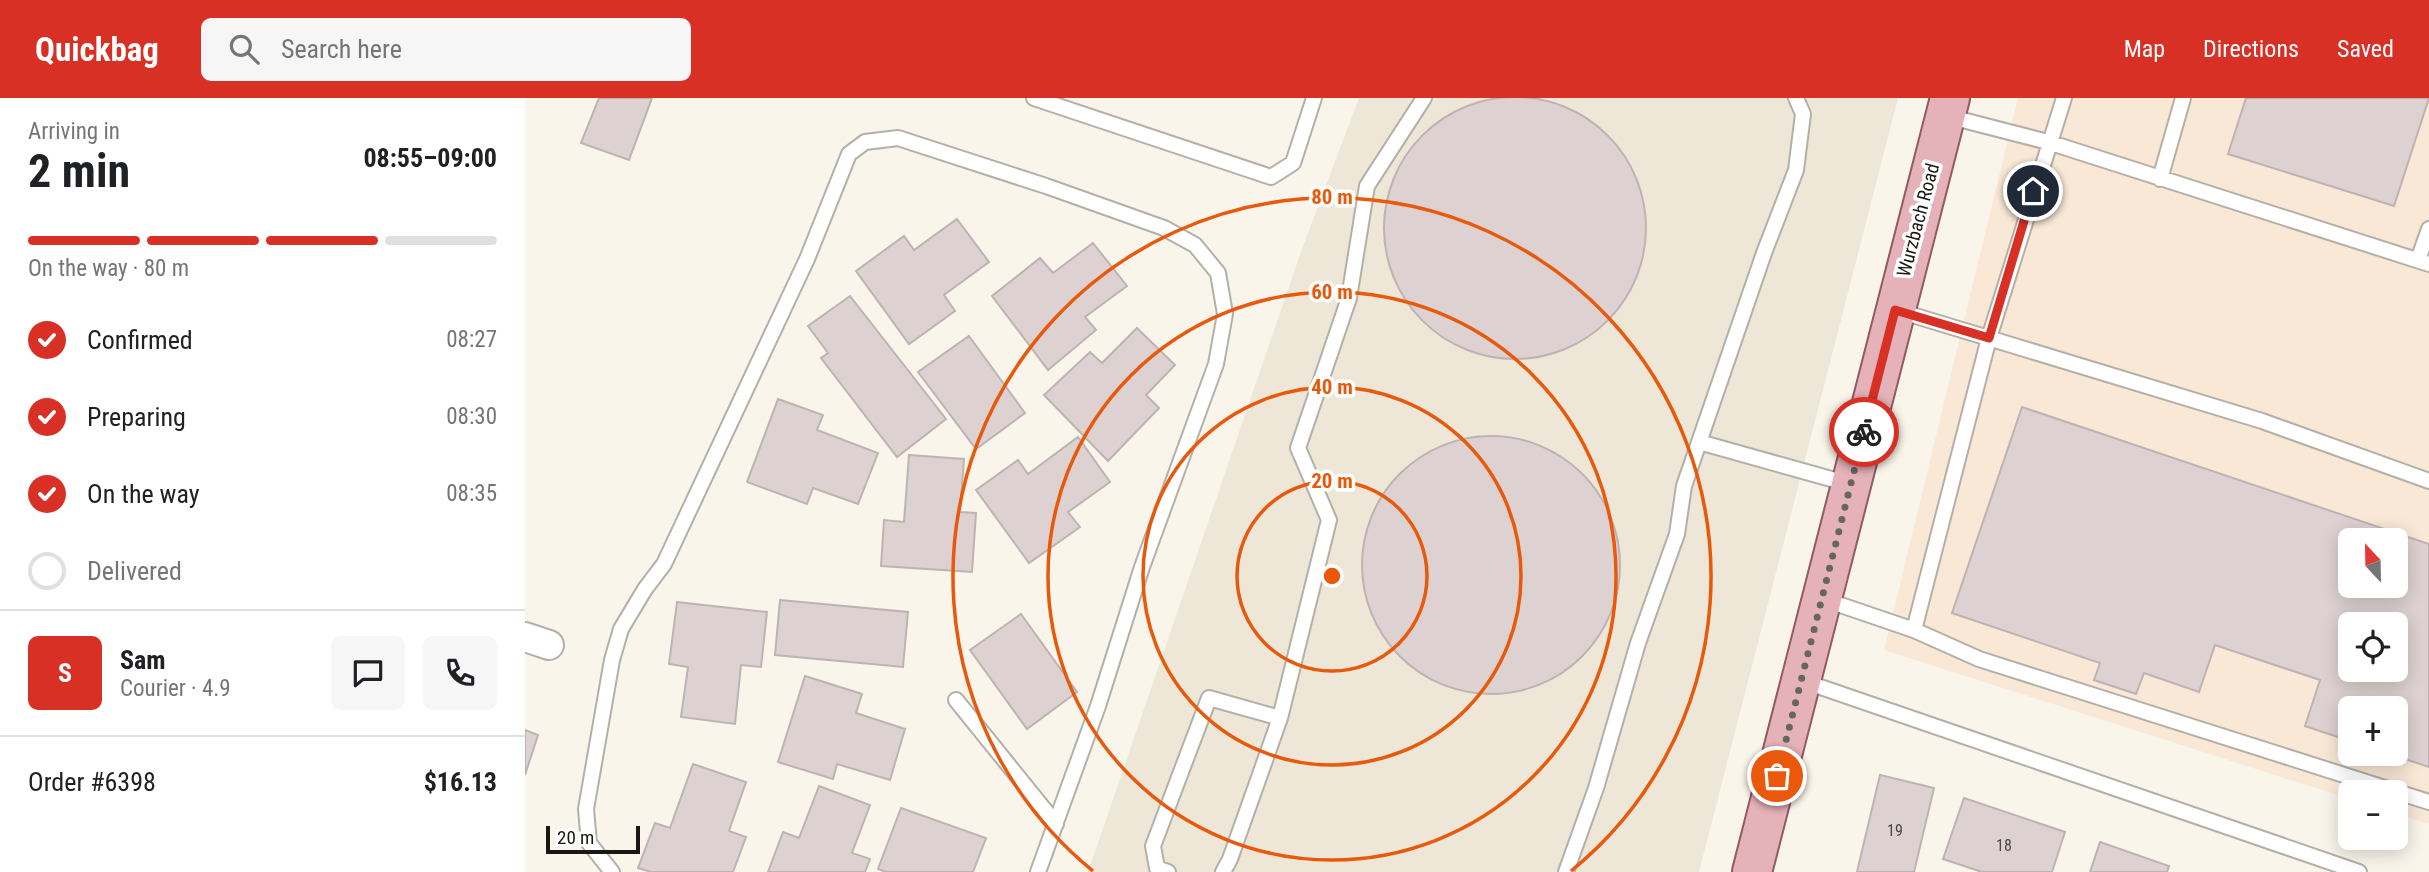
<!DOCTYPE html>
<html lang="en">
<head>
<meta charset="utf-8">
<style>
	:root { --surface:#fff; --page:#f6f6f6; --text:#202124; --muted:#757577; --line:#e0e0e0; --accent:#d93025 }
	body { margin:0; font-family:"Roboto Condensed",sans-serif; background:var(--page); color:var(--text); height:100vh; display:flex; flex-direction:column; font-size:26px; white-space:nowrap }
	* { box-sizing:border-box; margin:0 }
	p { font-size:23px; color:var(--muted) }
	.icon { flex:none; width:38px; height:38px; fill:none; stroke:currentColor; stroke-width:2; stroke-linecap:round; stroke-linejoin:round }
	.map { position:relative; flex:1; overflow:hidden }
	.panel { display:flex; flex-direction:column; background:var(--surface); width:525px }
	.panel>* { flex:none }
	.needle { width:46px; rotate:338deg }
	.buttons { position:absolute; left:1813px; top:430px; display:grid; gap:14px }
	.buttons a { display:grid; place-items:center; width:70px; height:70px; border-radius:10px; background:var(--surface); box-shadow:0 4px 18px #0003; font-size:35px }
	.scale { position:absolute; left:21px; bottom:18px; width:94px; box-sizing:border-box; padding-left:7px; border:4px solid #191714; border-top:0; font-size:19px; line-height:24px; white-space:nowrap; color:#191714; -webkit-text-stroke:5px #fff; paint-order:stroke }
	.pin { position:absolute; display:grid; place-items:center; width:60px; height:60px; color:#fff; margin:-30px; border:4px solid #fff; border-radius:50%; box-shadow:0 2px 7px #0007 }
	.courier { position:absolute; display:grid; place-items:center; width:70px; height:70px; margin:-35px; border:5px solid #d93025; border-radius:50%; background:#fff; color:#222; box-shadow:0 2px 9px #0007 }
	.summary em { font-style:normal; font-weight:700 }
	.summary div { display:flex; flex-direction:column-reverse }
	.summary { display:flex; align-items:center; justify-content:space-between; height:119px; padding:0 28px }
	h1 { font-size:46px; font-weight:700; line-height:52px }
	.bar { display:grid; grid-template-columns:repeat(4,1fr); gap:10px 7px; align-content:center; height:84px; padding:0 28px }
	.bar i { height:9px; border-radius:5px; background:var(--line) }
	.bar .selected { background:var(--accent) }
	.bar p { grid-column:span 4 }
	.line { display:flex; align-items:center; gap:18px; padding:0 28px; border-top:2px solid var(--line) }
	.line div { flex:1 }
	.round { display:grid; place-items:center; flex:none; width:74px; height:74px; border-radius:10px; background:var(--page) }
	ol { padding:0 28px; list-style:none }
	li { display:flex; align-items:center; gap:21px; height:77px }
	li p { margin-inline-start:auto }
	li .icon { padding:7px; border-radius:50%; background:var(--accent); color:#fff; stroke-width:4 }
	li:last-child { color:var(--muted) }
	li i { width:38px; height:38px; border:4px solid var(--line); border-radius:50% }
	header { display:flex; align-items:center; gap:42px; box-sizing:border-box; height:98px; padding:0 35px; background:var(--accent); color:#fff }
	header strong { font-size:33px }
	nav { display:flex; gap:38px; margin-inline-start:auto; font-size:24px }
	.search { width:490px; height:63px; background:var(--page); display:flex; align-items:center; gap:18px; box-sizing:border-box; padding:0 24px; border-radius:10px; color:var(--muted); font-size:26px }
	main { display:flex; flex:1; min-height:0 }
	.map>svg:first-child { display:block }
	.commercial { fill:#f9e8d6; fill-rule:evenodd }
	.built { fill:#eee7d7 }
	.building { fill:#ddd2d1; stroke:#beb3b2; stroke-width:2; fill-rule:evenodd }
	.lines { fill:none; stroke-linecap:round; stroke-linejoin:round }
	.lane-casing { stroke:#b4b0a8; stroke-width:18 }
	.street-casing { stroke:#b4b0a8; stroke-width:32 }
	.primary-casing { stroke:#915b60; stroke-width:42 }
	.lane { stroke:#fff; stroke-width:14 }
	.street { stroke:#fff; stroke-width:28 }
	.primary { stroke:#e4b2b8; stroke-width:38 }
	.done { stroke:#67655f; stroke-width:7; stroke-dasharray:0 12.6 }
	.route { stroke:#d93025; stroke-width:9 }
	.ring { fill:none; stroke:#e8590c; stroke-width:3.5 }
	.labels { text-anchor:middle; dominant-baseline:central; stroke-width:7; stroke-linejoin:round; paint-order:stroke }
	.number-label { font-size:16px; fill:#4a4643 }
	.street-label { font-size:19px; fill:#191714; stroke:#fff }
	.centre { fill:#e8590c; stroke:#fff; stroke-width:3.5 }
	.ring-label { font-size:21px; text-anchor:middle; font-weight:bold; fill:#e8590c; stroke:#fff; stroke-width:7; stroke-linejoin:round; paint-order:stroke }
</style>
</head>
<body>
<header>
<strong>Quickbag</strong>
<div class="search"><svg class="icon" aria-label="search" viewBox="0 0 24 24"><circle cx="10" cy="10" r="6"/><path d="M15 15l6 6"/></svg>Search here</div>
<nav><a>Map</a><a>Directions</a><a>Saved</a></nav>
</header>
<main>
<section class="panel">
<div class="summary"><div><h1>2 min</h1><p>Arriving in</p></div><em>08:55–09:00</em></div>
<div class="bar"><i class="selected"></i><i class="selected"></i><i class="selected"></i><i></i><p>On the way · 80 m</p></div>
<ol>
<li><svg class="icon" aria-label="check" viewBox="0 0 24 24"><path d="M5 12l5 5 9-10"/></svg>Confirmed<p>08:27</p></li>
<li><svg class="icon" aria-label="check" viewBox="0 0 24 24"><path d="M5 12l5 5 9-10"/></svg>Preparing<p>08:30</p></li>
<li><svg class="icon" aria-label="check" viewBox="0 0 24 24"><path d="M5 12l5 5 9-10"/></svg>On the way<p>08:35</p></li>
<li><i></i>Delivered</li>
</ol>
<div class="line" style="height:126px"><b class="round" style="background:var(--accent);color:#fff">S</b><div><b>Sam</b><p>Courier · 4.9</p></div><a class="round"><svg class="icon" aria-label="chat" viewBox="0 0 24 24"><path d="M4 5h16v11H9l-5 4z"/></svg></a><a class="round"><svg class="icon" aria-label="phone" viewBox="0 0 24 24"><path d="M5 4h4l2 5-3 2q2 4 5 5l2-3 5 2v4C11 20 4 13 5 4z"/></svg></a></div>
<div class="line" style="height:91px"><div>Order #6398</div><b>$16.13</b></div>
</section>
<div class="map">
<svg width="1904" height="774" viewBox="0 0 1904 774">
	<rect width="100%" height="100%" fill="#f9f5eb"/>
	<path class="commercial" d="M 1493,0 L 1904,0 L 1904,726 L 1871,716 L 1871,695 L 1825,695 L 1825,701 L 1359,552 ZM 1825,443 L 1871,443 L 1871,488 L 1825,488 ZM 1825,527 L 1871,527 L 1871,572 L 1825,572 ZM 1825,611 L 1871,611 L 1871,656 L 1825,656 Z"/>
	<path class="built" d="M 834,0 L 1373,0 L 1174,774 L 563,774 L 778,148 Z"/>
	<path class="building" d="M859 130a131 131 0 1 1 262 0a131 131 0 1 1-262 0Z
		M 74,0 L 127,0 L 104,62 L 56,45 Z
		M 1721,0 L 1904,0 L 1869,108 L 1703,56 Z
		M 432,121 L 464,164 L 419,197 L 430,213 L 384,246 L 331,173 L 379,138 L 389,152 Z
		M 568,145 L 602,188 L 560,219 L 571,232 L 523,272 L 467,198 L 515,160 L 528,175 Z
		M 325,198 L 421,321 L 372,359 L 296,260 L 303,255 L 283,228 Z
		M 612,230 L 650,267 L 621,297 L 634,310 L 583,363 L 519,297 L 565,254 L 577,265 Z
		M 444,238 L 500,315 L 451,351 L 393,274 Z
		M 253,301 L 298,317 L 292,332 L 353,355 L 333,406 L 288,390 L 282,406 L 222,384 Z
		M 1497,309 L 1904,446 L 1904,669 L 1865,656 L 1871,656 L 1871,611 L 1825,611 L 1825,643 L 1780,628 L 1795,582 L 1690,547 L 1674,594 L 1619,575 L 1611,596 L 1569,582 L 1575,565 L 1427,515 ZM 1825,443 L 1871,443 L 1871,488 L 1825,488 ZM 1825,527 L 1871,527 L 1871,572 L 1825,572 Z
		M837 467a129 129 0 1 1 258 0a129 129 0 1 1-258 0Z
		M 553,339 L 585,384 L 543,414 L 555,429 L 504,465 L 451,392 L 493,362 L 503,376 Z
		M 384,357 L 439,361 L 435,414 L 451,415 L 447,474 L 356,468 L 359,422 L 379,424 Z
		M 255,502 L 383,514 L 378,569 L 250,557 Z
		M 152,504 L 242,514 L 236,569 L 216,567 L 210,626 L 156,619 L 163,569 L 144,566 Z
		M 496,516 L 552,594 L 502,631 L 445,552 Z
		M 280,578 L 337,596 L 331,615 L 380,631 L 365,682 L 312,666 L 308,681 L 253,664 Z
		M 0,632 L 13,637 L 0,677 Z
		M 168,666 L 221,684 L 204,733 L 221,739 L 208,774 L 126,774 L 113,770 L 130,725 L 145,730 Z
		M 1355,677 L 1409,690 L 1389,774 L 1332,774 Z
		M 294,688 L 345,707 L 327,755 L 345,761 L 340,774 L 243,774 L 258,734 L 274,740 Z
		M 1439,700 L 1540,734 L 1527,774 L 1457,774 L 1418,761 Z
		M 376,710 L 461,740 L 448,774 L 361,774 L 353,771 Z
		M 1575,744 L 1644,768 L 1642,774 L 1565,774 Z"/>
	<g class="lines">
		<defs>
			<path id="lane" d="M 509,0 L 746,79 L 768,65 L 789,0
				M 1422,18 L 1523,44 L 1904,166
				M 1635,81 L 1658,0
				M 1893,162 L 1904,131
				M 1371,212 L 1737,323 L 1904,383
				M 1174,344 L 1324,386
				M 1298,501 L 1389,532 L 1464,240 L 1539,0
				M 1389,532 L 1454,561 L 1904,704
				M 1278,583 L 1834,774
				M 431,602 L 531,726
				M 755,620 L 804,422 L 773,350 L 824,200 L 842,88 L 899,0
				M 87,774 L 64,745 L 61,711 L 87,562 L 96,531 L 120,491 L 139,466 L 282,161 L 324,56 L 340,44 L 373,40 L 521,88 L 639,130 L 670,147 L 693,175 L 700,216 L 691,266 L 617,469 L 573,608 L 513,774
				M 643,774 L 632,770 L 628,748 L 684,600 L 755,620 L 705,761 L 698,774
				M 1041,774 L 1071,690 L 1113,545 L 1152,436 L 1159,388 L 1239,155 L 1271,72 L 1278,16 L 1271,0"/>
			<path id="street" d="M 0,539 L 24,547"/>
			<path id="primary" d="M 1227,774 L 1425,0"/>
		</defs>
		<use href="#lane" class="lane-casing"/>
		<use href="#street" class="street-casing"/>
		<use href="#primary" class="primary-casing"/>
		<use href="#lane" class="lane"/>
		<use href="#street" class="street"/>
		<use href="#primary" class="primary"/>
	</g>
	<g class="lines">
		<path class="done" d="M 1252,678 L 1339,334"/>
		<path class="route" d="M 1339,334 L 1370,212 L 1464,240 L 1508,93"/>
	</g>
	<g class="ring">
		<circle cx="807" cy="478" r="95"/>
		<circle cx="807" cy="478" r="189"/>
		<circle cx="807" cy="478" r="284"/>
		<path d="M568 773A379 379 0 1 1 1046 773"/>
	</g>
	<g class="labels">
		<g class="number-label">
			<text x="1370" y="732">19</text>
			<text x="1479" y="747">18</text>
		</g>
		<g class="street-label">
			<text transform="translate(1393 122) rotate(-75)">Wurzbach Road</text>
		</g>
	</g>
	<circle cx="807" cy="478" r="10" class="centre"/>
	<g class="ring-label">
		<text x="807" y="106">80 m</text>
		<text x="807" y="201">60 m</text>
		<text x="807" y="296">40 m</text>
		<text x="807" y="390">20 m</text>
	</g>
</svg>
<div class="buttons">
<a><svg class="needle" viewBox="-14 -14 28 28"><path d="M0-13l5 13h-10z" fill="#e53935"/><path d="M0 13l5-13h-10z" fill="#757577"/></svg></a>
<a><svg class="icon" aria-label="locate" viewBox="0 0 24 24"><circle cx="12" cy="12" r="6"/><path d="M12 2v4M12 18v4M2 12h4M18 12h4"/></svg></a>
<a>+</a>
<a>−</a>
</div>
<div class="scale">20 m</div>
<div class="pin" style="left:1252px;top:678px;background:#ea580c"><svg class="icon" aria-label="bag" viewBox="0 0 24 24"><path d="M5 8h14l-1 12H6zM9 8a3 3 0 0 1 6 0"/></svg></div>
<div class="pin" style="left:1508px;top:93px;background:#1f2937"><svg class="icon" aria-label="home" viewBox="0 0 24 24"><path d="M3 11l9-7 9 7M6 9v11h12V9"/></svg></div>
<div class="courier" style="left:1339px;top:334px"><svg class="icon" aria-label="bike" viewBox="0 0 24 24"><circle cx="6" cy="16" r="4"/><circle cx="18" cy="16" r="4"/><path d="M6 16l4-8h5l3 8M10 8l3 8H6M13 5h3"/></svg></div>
</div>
</main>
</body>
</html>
